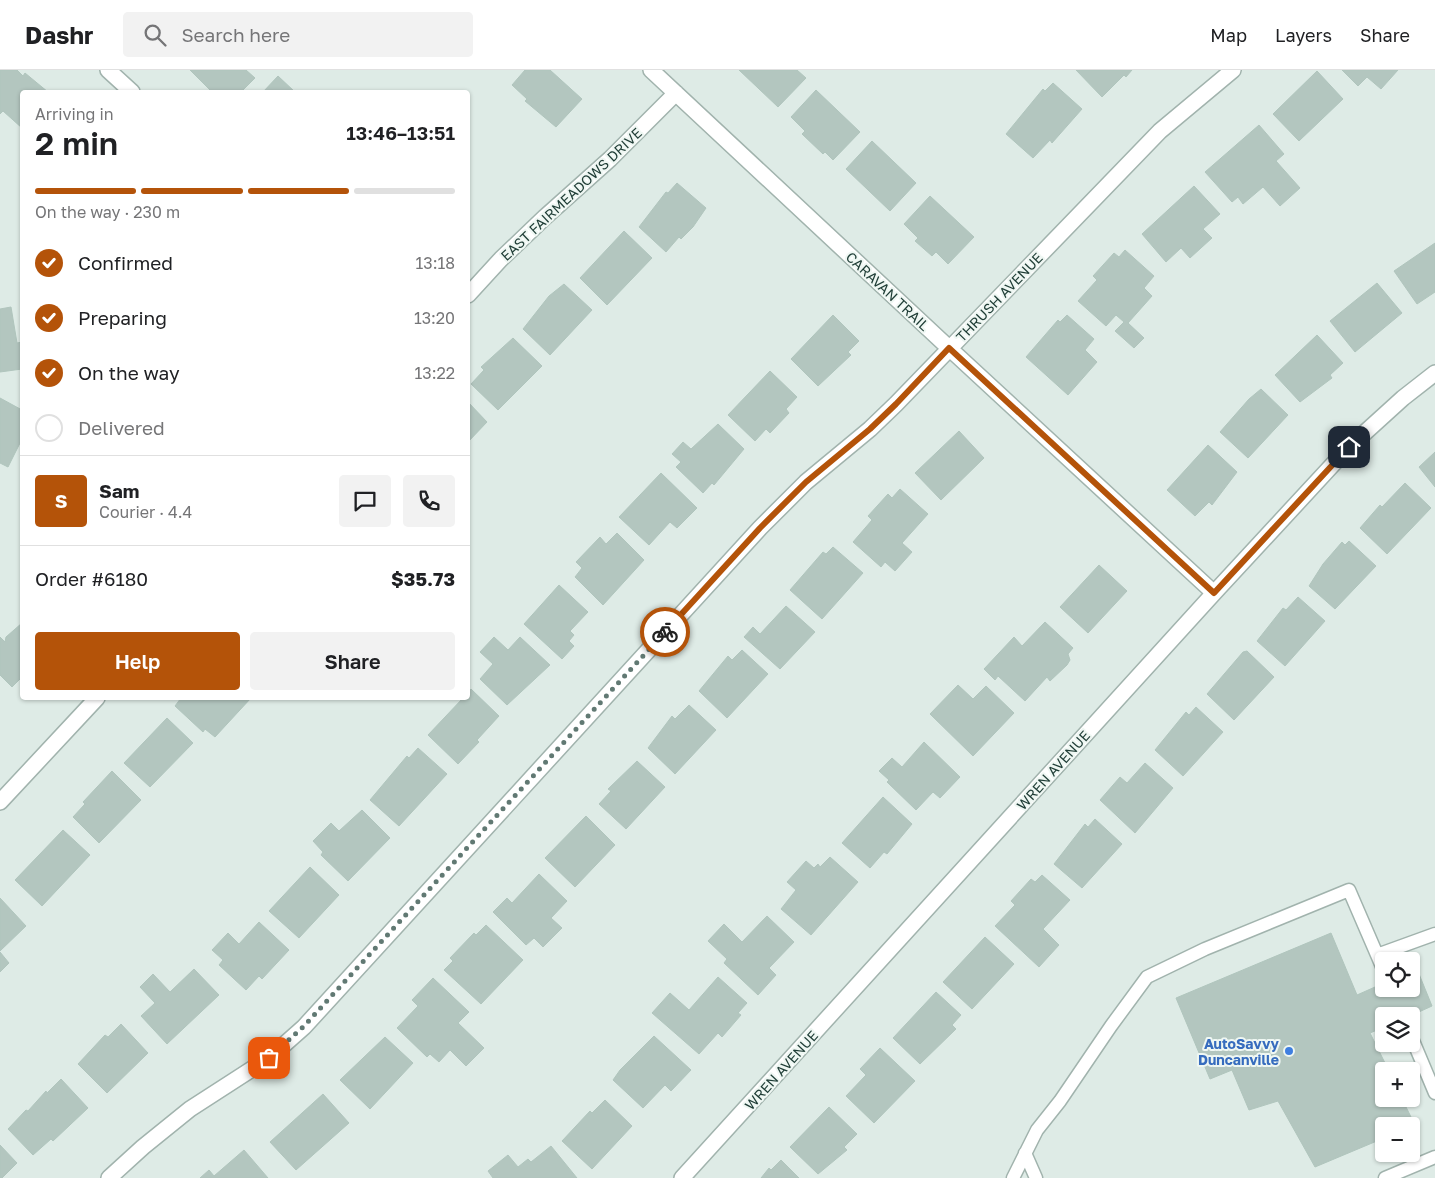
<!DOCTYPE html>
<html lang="en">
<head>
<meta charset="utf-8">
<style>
	:root { --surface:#fff; --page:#f2f2f2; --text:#202124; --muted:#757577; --line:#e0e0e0; --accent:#b45309 }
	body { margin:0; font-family:"Golos Text",sans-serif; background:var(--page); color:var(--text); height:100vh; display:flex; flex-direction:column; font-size:19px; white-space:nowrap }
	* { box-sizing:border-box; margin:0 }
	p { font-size:16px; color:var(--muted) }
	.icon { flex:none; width:28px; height:28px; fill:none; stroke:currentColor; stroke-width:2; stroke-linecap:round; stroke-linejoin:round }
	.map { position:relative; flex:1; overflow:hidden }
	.sheet { position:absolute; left:20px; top:20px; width:450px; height:610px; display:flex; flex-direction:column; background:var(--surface); border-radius:5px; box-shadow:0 1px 4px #0004 }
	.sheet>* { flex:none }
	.fabs { position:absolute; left:1375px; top:882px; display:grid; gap:10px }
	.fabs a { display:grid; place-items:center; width:45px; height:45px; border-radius:5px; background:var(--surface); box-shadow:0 1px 4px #0004; font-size:25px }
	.pin { position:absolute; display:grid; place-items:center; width:42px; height:42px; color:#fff; margin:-21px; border-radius:10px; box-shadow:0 2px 8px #0006 }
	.courier { position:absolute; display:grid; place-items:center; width:50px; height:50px; margin:-25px; border:4px solid #b45309; border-radius:50%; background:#fff; color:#222; box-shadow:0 1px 6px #0007 }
	.overview em { font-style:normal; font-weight:600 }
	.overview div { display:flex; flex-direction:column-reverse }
	.overview { display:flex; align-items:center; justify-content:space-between; height:85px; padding:0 15px }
	h1 { font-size:32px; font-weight:600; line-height:38px }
	.bar { display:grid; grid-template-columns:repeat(4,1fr); gap:8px 5px; align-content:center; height:60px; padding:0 15px }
	.bar i { height:6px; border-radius:4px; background:var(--line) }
	.bar .active { background:var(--accent) }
	.bar p { grid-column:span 4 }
	.line { display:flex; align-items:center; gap:12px; padding:0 15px; border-top:1px solid var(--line) }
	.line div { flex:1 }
	.round { display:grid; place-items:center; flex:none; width:52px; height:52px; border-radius:5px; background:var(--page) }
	ol { padding:0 15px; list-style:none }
	li { display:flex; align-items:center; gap:15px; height:55px }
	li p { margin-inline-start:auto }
	li .icon { padding:5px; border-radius:50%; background:var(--accent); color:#fff; stroke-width:4 }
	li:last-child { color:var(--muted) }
	li i { width:28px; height:28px; border:2px solid var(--line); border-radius:50% }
	.action { display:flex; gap:10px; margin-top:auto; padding:10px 15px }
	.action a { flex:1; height:58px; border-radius:5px; background:var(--accent); color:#fff; font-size:20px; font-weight:600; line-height:58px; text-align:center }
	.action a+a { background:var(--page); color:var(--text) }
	header { display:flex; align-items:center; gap:30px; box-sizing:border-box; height:70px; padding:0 25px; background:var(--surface); border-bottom:1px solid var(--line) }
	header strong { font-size:24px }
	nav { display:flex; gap:28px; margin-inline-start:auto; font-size:18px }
	.search { width:350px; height:45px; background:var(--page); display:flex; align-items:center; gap:12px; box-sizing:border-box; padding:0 18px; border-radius:5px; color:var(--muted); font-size:19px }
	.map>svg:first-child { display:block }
	.building { fill:#b3c6bf; stroke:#b0c5bd }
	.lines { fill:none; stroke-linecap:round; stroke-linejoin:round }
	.service-casing { stroke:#a1b3ad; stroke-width:15 }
	.minor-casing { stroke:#a1b3ad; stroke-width:18 }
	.service { stroke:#fff; stroke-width:12 }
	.minor { stroke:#fff; stroke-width:15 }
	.done { stroke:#617973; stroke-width:5; stroke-dasharray:0 9 }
	.route { stroke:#b45309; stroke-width:6 }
	.shop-dot { fill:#3f7fe0; stroke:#eff7f3; stroke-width:2 }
	.labels { text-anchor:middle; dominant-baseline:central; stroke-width:4; stroke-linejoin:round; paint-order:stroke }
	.street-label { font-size:14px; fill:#1e3c35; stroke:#eff7f3 }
	.shop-label { font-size:14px; font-weight:bold; fill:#366cbe; stroke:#eff7f3; text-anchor:end }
</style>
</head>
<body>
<header>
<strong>Dashr</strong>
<div class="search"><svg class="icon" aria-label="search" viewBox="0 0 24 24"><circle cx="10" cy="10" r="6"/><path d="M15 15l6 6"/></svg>Search here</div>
<nav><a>Map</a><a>Layers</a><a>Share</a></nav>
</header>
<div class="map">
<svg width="1435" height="1108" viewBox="0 0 1435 1108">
	<rect width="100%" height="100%" fill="#deebe6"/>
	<path class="building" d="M 0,0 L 17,0 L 23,6 L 25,3 L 48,22 L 22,22 L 22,58 L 3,41 L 0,44 Z
		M 190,0 L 246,0 L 255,8 L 241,22 L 212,22 Z
		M 525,0 L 550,0 L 582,29 L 556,57 L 525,31 L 527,29 L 512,15 Z
		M 739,0 L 797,0 L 806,8 L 778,37 Z
		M 1076,0 L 1132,0 L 1126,7 L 1124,5 L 1102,27 Z
		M 1342,0 L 1398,0 L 1381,19 L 1367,7 L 1358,16 Z
		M 1317,1 L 1343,29 L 1299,71 L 1273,44 Z
		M 278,6 L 295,22 L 263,22 Z
		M 1053,13 L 1082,39 L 1052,73 L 1050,70 L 1033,88 L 1006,64 L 1043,19 L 1045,21 Z
		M 816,20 L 860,62 L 833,90 L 825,82 L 823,84 L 802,64 L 805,61 L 791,47 Z
		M 1259,55 L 1284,84 L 1276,91 L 1300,118 L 1280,136 L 1263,117 L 1243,134 L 1238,127 L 1232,132 L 1205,102 Z
		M 872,71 L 916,113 L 890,141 L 846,99 Z
		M 677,113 L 706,138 L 693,157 L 681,169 L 679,167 L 666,182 L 639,157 L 666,122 L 668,123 Z
		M 1194,116 L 1220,144 L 1203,159 L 1212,168 L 1190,188 L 1181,178 L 1166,192 L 1142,164 Z
		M 930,126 L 974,167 L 948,194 L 936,182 L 932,186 L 915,171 L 918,168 L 904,154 Z
		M 624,161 L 652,188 L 607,235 L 580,208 Z
		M 1435,173 L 1435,222 L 1417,234 L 1394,201 Z
		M 1125,180 L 1154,206 L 1144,218 L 1152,226 L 1128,253 L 1144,268 L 1134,278 L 1115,261 L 1124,252 L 1116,245 L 1106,256 L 1078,231 L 1097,210 L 1093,206 L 1114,183 L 1119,187 Z
		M 1377,213 L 1402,243 L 1355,282 L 1330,251 Z
		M 564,214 L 592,240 L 550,285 L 523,259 L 549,226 Z
		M 11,237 L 17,273 L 22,272 L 22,299 L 0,302 L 0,239 Z
		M 833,245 L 859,271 L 848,282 L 851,285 L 818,316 L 791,289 Z
		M 1067,245 L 1094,269 L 1085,280 L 1097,292 L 1068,325 L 1026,287 L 1058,250 L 1060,252 Z
		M 1317,265 L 1343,293 L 1330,305 L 1332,308 L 1300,332 L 1275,305 Z
		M 513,268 L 542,296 L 498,340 L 471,314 L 484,300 L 481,297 Z
		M 770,301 L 797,327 L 786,339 L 789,343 L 770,363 L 766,359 L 755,371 L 728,345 Z
		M 1261,319 L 1288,345 L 1248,388 L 1220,362 L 1249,329 Z
		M 0,328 L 22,340 L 21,343 L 22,344 L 22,369 L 8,397 L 0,393 Z
		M 468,332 L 487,352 L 468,372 Z
		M 718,354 L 744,379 L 714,415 L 712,413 L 703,423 L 676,397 L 681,392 L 672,384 L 683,372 L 691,379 Z
		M 959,361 L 984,388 L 941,430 L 915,403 Z
		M 1208,375 L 1237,402 L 1212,435 L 1209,432 L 1195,446 L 1167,420 Z
		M 1435,382 L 1435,417 L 1419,397 Z
		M 661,403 L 697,438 L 677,458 L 670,452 L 649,475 L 619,447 Z
		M 1405,413 L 1431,438 L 1387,484 L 1360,458 L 1380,435 L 1382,437 Z
		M 900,419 L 928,444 L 902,473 L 912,482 L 895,501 L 885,492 L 881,497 L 853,472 L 872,450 L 868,446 L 888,424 L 892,428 Z
		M 617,463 L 644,490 L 603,535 L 575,507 L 582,498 L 576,492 L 600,467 L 606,474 Z
		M 1349,471 L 1376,496 L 1335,539 L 1309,516 L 1323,494 L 1342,472 L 1345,475 Z
		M 833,477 L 863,503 L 822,549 L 790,520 L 823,482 L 826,484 Z
		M 1099,495 L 1127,521 L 1088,563 L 1060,537 Z
		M 559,515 L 588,542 L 570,561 L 574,565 L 569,571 L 574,576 L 562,589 L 524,554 Z
		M 1298,527 L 1325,551 L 1285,596 L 1257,571 L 1283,538 L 1286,540 Z
		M 786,536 L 815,562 L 780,599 L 744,567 L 753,557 L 760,564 Z
		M 1045,552 L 1073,578 L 1068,584 L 1070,590 L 1067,595 L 1050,611 L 1047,607 L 1025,631 L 998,606 L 995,610 L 984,599 L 1014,567 L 1022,576 Z
		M 22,553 L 22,607 L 12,617 L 0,605 L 0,567 L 5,572 L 6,567 Z
		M 494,567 L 508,580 L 520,567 L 550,595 L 507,635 L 480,609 L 493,594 L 480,582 Z
		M 742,580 L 768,604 L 727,648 L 699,621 L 728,586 L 732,590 Z
		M 1247,581 L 1274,607 L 1234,650 L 1207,624 L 1243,582 Z
		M 958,615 L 973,629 L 986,616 L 1014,643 L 973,686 L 930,644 Z
		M 471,619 L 499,646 L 477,670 L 479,672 L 458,694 L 428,665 L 463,628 L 468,628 L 468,623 Z
		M 181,628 L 251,628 L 215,667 L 205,659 L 203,662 L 175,636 Z
		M 689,635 L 716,660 L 675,704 L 648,678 L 672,646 L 675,649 Z
		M 1196,637 L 1223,662 L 1183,706 L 1155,680 L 1186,642 L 1189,645 Z
		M 167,648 L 193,673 L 150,717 L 124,693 Z
		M 924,672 L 960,707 L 940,728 L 933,722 L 916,740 L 887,712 L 889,710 L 879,701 L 892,688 L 902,697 Z
		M 418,678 L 447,704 L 399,756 L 370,730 L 407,686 L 409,688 Z
		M 637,691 L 665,717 L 626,759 L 599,734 L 611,721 L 608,719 Z
		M 1145,693 L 1173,718 L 1135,763 L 1100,730 L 1120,707 L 1127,713 Z
		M 112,701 L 141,730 L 99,773 L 73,747 L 85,734 L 83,732 Z
		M 883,727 L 912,754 L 887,784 L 884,782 L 870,798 L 842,773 Z
		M 362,740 L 390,768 L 348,811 L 321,785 L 323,782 L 313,771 L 331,753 L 339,761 Z
		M 586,746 L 615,775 L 575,817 L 545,788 Z
		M 1095,749 L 1122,774 L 1082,818 L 1054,794 L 1085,754 L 1088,757 Z
		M 63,760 L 90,785 L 42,836 L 15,810 Z
		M 830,787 L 858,812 L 811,865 L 781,839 L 796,820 L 787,812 L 806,791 L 814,798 L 818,794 L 820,797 Z
		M 310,797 L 339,825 L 299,868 L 269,841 Z
		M 539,804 L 567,831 L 551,848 L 562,858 L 543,877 L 534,868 L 526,875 L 493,842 L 507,828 L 512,833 Z
		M 1042,805 L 1070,830 L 1043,859 L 1059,875 L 1039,897 L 995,856 L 1015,835 L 1011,831 L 1031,809 L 1035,812 Z
		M 0,828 L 26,856 L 0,881 Z
		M 767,846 L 794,872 L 769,898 L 776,905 L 758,925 L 724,893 L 727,889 L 708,871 L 724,854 L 742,872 Z
		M 259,852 L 289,880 L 262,909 L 259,906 L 246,920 L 219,895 L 223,890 L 212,880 L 228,863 L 239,874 Z
		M 486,855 L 523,890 L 481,934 L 444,900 L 453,891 L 450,888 L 474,863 L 476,865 Z
		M 1331,863 L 1357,925 L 1384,913 L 1384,919 L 1411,919 L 1411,902 L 1417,899 L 1432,936 L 1410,946 L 1384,946 L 1384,957 L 1370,963 L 1389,1001 L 1384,1001 L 1384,1029 L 1402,1029 L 1415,1055 L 1411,1057 L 1384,1056 L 1384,1068 L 1315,1097 L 1278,1031 L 1249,1040 L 1232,1000 L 1210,1009 L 1176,928 Z
		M 985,867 L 1014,894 L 972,939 L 943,912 Z
		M 0,882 L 9,893 L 0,902 Z
		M 194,899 L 219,925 L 167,974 L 141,946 L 155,933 L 140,917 L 153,904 L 170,922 Z
		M 718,907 L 747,933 L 738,943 L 741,945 L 722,967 L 718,963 L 699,984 L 652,943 L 670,923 L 689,940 Z
		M 433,908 L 469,942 L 458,953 L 484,978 L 466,996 L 450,980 L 439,992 L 430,984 L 427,987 L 397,958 L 418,936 L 412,930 Z
		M 936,922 L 961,945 L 952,955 L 956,959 L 920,994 L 893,968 Z
		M 121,954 L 148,983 L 107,1023 L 78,994 L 105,965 L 108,967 Z
		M 654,966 L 691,1000 L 671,1021 L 665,1015 L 643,1038 L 613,1010 L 620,1000 Z
		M 385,967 L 413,993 L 370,1039 L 340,1010 Z
		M 880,978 L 915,1011 L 874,1053 L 846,1026 L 866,1005 L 860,999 Z
		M 61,1009 L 88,1038 L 53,1071 L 51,1069 L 33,1085 L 8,1059 L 26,1040 L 28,1041 L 46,1021 L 47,1023 Z
		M 323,1024 L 349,1053 L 296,1100 L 270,1072 Z
		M 605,1030 L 632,1056 L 592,1099 L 562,1071 L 590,1041 L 592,1043 Z
		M 829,1037 L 857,1064 L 844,1077 L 847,1080 L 818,1104 L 790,1077 Z
		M 0,1075 L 17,1093 L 2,1108 L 0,1108 Z
		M 551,1076 L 577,1108 L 493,1108 L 488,1101 L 508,1085 L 518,1097 L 528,1089 L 531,1092 Z
		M 244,1080 L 268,1108 L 200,1108 L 209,1100 L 214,1106 Z
		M 781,1090 L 799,1108 L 761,1108 L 769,1098 L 771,1100 Z"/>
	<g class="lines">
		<defs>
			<path id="service" d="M 1377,885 L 1435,864
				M 1411,966 L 1435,1023
				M 1025,1083 L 1036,1108
				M 1013,1108 L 1037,1060 L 1060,1031 L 1111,956 L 1147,907 L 1205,879 L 1349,820 L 1384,901
				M 1385,1108 L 1435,1087"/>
			<path id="minor" d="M 108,0 L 132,22
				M 651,0 L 949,278 L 1214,523
				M 468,225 L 501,189 L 545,147 L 610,89 L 676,23
				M 0,732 L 97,628
				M 109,1108 L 143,1077 L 190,1039 L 269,988 L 304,957 L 760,458 L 806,412 L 870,359 L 896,334 L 1160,61 L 1233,0
				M 682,1108 L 1214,523 L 1349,377 L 1403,328 L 1435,303"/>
		</defs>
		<use href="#service" class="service-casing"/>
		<use href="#minor" class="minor-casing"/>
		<use href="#service" class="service"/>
		<use href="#minor" class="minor"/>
	</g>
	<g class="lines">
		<path class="done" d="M 269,988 L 304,956 L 665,562"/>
		<path class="route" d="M 665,562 L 760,458 L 806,412 L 870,359 L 896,334 L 949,278 L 1214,523 L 1349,377"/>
	</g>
	<circle class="shop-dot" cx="1289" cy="981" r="5"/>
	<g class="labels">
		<g class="street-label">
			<text transform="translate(571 124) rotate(-43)">EAST FAIRMEADOWS DRIVE</text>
			<text transform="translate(888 221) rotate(43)">CARAVAN TRAIL</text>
			<text transform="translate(999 227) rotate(-46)">THRUSH AVENUE</text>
			<text transform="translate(1053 700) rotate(-48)">WREN AVENUE</text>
			<text transform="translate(781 1000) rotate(-48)">WREN AVENUE</text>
		</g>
		<g class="shop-label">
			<text x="1279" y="973">AutoSavvy<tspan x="1279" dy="16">Duncanville</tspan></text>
		</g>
	</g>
</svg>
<div class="fabs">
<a><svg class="icon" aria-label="locate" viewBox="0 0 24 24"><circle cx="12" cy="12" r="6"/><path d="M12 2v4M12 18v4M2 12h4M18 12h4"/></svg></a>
<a><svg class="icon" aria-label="layers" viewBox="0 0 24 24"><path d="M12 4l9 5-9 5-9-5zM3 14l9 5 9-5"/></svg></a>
<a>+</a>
<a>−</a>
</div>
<div class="pin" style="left:269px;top:988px;background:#ea580c"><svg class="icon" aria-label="bag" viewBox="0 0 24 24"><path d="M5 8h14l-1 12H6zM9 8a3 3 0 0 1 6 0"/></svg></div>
<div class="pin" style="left:1349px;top:377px;background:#1f2937"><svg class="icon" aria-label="home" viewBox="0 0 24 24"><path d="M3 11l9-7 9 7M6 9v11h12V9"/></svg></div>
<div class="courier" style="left:665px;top:562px"><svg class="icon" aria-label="bike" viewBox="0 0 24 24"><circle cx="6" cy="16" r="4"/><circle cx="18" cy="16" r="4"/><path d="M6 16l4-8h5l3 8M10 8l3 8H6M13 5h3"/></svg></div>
<section class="sheet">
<div class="overview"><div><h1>2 min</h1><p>Arriving in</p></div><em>13:46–13:51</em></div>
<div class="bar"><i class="active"></i><i class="active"></i><i class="active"></i><i></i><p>On the way · 230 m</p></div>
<ol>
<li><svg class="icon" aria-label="check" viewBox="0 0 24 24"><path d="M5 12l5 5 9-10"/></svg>Confirmed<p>13:18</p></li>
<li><svg class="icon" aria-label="check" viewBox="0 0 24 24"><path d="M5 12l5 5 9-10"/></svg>Preparing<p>13:20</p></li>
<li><svg class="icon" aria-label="check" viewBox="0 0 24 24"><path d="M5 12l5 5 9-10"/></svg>On the way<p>13:22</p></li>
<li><i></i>Delivered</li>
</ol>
<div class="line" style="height:90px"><b class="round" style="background:var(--accent);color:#fff">S</b><div><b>Sam</b><p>Courier · 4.4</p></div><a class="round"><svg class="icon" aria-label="chat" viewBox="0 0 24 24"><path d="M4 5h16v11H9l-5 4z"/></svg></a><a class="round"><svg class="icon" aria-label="phone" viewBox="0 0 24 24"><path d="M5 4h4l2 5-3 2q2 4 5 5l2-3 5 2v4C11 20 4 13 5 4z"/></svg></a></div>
<div class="line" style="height:65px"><div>Order #6180</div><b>$35.73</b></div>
<div class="action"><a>Help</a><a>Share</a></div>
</section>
</div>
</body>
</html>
